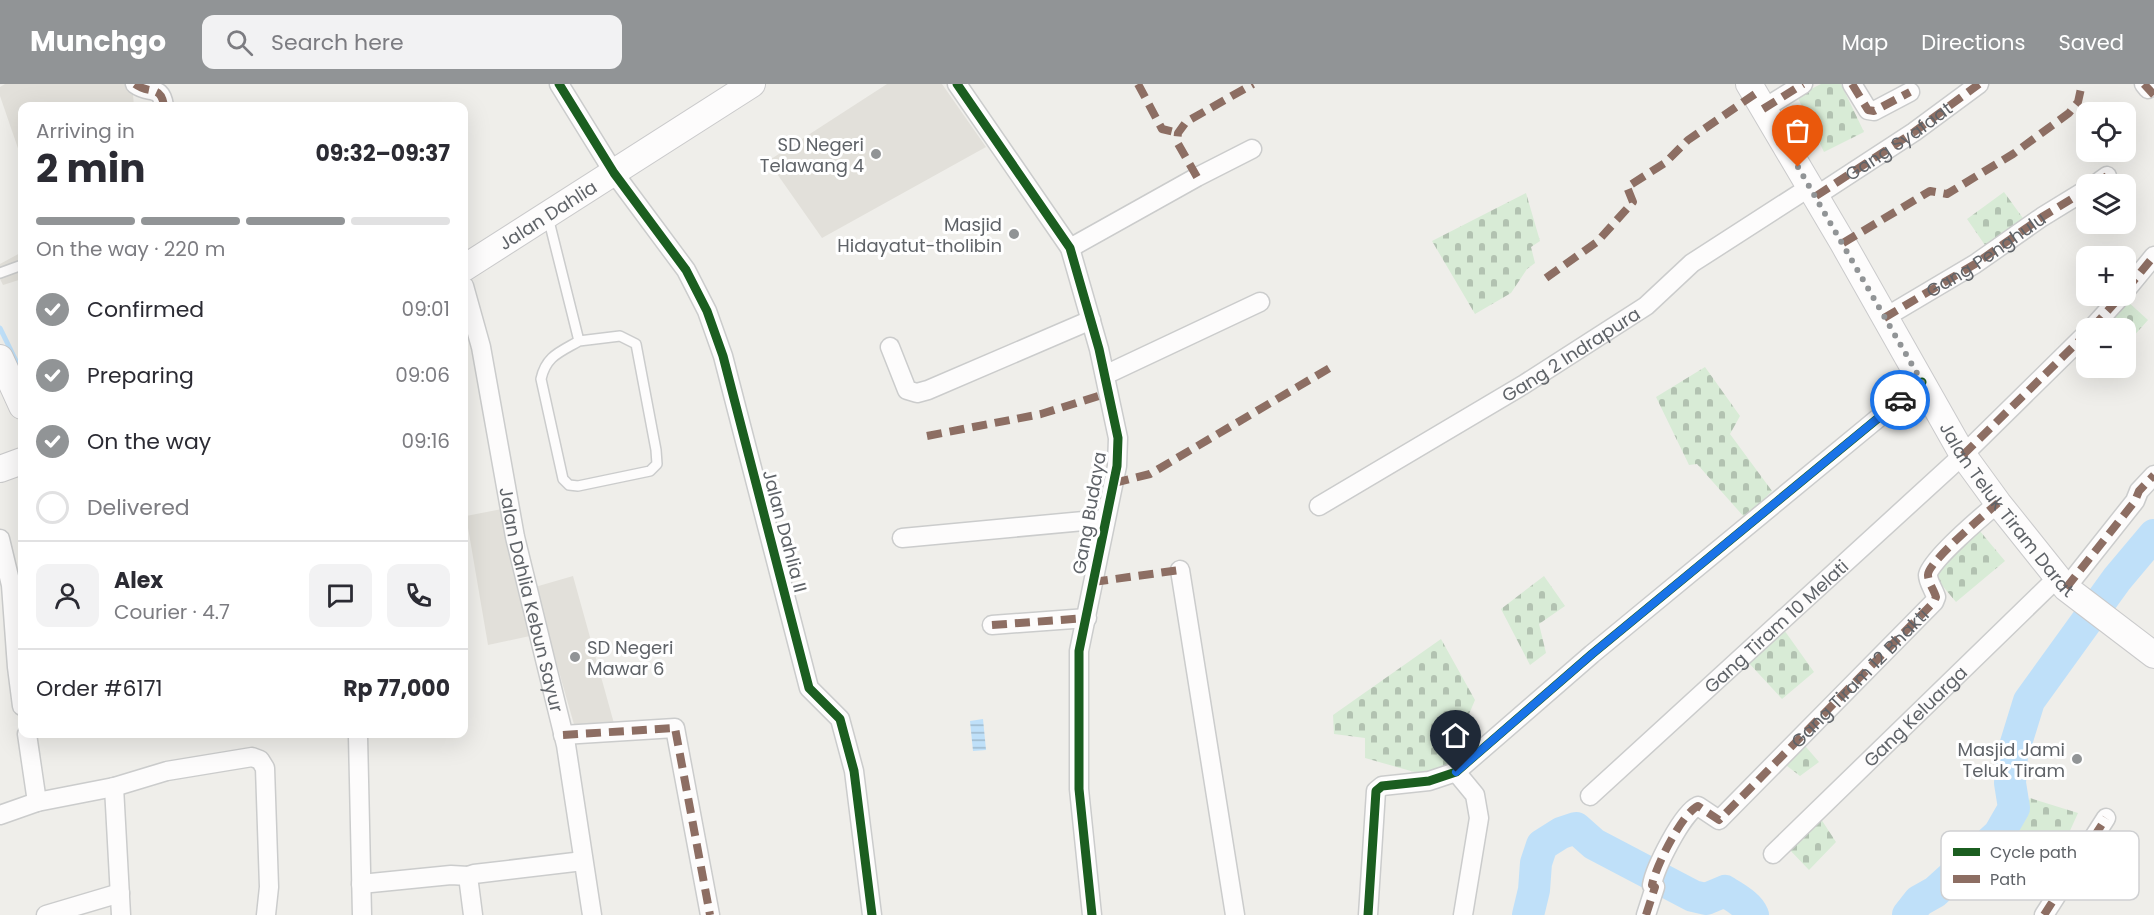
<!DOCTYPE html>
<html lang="en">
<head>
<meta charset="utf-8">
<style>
	:root { --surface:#fff; --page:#f2f2f3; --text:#2b2b33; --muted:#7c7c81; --line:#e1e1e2; --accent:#919496 }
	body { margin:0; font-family:Poppins,sans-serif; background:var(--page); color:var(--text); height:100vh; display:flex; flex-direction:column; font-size:22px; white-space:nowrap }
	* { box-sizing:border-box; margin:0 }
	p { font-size:20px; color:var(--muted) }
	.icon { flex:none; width:33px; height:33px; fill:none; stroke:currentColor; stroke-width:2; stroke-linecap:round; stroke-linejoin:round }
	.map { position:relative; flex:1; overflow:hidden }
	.side { position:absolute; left:18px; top:18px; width:450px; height:636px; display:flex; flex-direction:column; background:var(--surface); border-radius:12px; box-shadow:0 6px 24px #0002 }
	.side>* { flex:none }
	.tools { position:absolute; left:2076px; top:18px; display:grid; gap:12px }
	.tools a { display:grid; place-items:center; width:60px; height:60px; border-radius:12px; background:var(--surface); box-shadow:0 6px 24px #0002; font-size:30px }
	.pin { position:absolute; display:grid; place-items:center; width:51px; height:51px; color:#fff; margin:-62px -26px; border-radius:50% 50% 50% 0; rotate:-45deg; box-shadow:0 0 6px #0007 }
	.pin .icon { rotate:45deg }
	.courier { position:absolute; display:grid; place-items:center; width:60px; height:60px; margin:-30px; border:4px solid #1a73e8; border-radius:50%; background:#fff; color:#222; box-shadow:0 2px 8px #0007 }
	.overview em { font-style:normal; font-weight:700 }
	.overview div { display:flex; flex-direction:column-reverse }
	.overview { display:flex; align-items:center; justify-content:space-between; height:102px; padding:0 18px }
	h1 { font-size:39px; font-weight:700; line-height:45px }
	.bar { display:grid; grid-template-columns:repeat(4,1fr); gap:9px 6px; align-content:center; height:72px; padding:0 18px }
	.bar i { height:8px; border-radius:4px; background:var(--line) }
	.bar .current { background:var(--accent) }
	.bar p { grid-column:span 4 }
	.line { display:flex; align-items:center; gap:15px; padding:0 18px; border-top:2px solid var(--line) }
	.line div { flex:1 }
	.round { display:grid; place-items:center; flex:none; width:63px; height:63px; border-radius:12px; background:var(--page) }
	ol { padding:0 18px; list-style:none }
	li { display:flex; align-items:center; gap:18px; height:66px }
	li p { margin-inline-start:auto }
	li .icon { padding:6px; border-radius:50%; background:var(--accent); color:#fff; stroke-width:4 }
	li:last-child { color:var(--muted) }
	li i { width:33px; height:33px; border:3px solid var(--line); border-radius:50% }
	header { display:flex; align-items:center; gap:36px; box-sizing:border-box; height:84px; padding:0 30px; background:var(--accent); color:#fff }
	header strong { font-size:28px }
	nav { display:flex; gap:33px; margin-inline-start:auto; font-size:21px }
	.search { width:420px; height:54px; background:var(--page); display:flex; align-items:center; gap:15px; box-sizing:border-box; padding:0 21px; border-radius:12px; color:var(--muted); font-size:22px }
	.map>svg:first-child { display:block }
	.education { fill:#e2e0da }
	.cemetery { fill:url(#cemetery-stones) }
	.water { fill:url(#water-rules) }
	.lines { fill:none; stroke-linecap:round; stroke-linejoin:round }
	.stream { stroke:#bfe0f9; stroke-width:5 }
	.river { stroke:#bfe0f9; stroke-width:32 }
	.lane-casing { stroke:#cbcccc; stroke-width:12 }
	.street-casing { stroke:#cbcccc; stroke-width:21 }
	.secondary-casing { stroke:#cacacb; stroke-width:28 }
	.lane { stroke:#fdfcfc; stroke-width:9 }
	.street { stroke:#fdfcfc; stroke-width:18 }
	.secondary { stroke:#fdfcfc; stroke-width:26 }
	.quiet { stroke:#8d6e63; stroke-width:8; stroke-dasharray:15 8; stroke-linecap:butt }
	.cycleway-casing { stroke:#fff; stroke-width:13 }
	.cycleway { stroke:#1b5e20; stroke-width:9 }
	.done { stroke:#919496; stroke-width:6; stroke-dasharray:0 10.8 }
	.route { stroke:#1a73e8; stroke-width:8 }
	.poi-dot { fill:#919496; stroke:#fff; stroke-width:2 }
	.labels { text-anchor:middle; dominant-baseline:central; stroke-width:6; stroke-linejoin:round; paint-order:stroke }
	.street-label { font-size:18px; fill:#5f6368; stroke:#fff }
	.poi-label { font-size:18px; fill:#5f6368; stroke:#fff; text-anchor:end }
	.key { fill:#fff; stroke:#cfd0d2; stroke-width:1.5 }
	.key-label { font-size:16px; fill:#5f6368 }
</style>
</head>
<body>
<header>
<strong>Munchgo</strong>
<div class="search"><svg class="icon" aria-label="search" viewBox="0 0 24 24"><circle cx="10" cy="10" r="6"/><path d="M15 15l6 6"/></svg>Search here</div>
<nav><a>Map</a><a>Directions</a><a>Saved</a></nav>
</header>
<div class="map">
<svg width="2154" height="831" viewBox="0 0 2154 831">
	<defs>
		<pattern id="cemetery-stones" width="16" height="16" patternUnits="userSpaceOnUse" patternTransform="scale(1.5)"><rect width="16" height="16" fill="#d8ebd6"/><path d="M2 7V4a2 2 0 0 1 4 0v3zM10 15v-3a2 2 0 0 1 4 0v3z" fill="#b2c2b1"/></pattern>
		<pattern id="water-rules" width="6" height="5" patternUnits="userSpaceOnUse" patternTransform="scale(1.5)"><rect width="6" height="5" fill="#bfe0f9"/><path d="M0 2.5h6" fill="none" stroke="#9eb9cd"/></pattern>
	</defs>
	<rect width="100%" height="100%" fill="#efeeea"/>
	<path class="education" d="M 5,0 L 132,0 L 134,22 L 22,22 L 22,76 L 0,12 L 0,3 Z
		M 887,0 L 942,0 L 986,63 L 822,154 L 768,77 Z
		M 22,168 L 22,195 L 3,201 L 0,195 L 0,180 Z
		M 502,425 L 530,552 L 488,561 L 466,432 Z
		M 573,492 L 615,643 L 575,644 L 535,503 Z"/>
	<path class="cemetery" d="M 1821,0 L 1841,0 L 1864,48 L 1824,68 L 1797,12 Z
		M 2004,108 L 2025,137 L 1987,164 L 1967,135 Z
		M 1526,109 L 1540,157 L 1531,163 L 1535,179 L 1527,185 L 1511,209 L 1475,230 L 1432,157 Z
		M 2126,216 L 2148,236 L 2131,255 L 2126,252 L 2126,244 L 2111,244 L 2104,241 Z
		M 1705,283 L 1740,332 L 1730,350 L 1772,407 L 1745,434 L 1697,380 L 1689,381 L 1656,313 Z
		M 1979,446 L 2005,477 L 1956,518 L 1930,487 Z
		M 1544,492 L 1565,522 L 1539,540 L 1546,569 L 1530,581 L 1501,525 Z
		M 1782,543 L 1814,588 L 1782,615 L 1747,577 Z
		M 1441,555 L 1475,616 L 1458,656 L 1470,665 L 1432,693 L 1365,674 L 1365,654 L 1334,650 L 1333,631 Z
		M 1800,656 L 1819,678 L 1800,692 L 1782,678 Z
		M 2030,714 L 2078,729 L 2059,771 L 2017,751 Z
		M 1819,732 L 1836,758 L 1809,786 L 1787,763 Z"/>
	<path class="water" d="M 983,635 L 986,666 L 973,667 L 970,637 Z"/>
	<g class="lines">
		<path class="stream" d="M 0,244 L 22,289"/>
		<path class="river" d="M 1528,831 L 1534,806 L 1536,779 L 1542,761 L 1561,749 L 1576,744 L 1594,760 L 1693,812 L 1706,815 L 1725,807 C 1735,814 1748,820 1753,831
			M 1908,831 L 1919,817 L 1935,808 L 1999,750 L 2014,724 L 2010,699 L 2012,672 L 2029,617 L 2117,495 L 2154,451"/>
		<defs>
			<path id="lane" d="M 548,133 L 579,257 C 560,268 546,272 541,295 L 563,395 L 569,401 L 578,402 L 650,387 L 657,380 L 656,366 L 636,260 L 620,252 L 579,257
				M 0,189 L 22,181"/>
			<g id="street">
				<path d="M 135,0 C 150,11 161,0 164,22"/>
				<path d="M 559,0 L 614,89 L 686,186 L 707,227 L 723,272 L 809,604 L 840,635 L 854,687 L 872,831"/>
				<path d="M 957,0 L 1070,164 L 1099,265 L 1118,354 L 1117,382 L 1079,567 L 1079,705 L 1092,831"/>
				<path d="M 1852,0 L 1868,26 L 1874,27 L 1910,8"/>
				<path d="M 2144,0 L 2148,5"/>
				<path d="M 1763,25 L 1803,0"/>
				<path d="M 2096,100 L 2107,92"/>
				<path id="s1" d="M 1816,112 L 1914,48 L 1979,0"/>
				<path d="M 1070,164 L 1197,93 L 1252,65"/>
				<path id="s2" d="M 464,202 L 481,263 L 515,453 L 566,661 L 592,831"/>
				<path d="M 2126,206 L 2154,172"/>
				<path id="s3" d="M 1884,234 L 1975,180 L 2042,133 L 2086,106"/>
				<path d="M 2092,244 L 2121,212"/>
				<path d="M 890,263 L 907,306 L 917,309 L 928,306 L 1091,236"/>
				<path d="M 1105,291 L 1260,218"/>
				<path id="s4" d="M 1319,422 L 1523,301 L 1646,222 L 1692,179 L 1810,103"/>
				<path d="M 902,454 L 1105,435"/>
				<path d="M 0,455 L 11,501 L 17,583 L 22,622"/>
				<path d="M 1180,486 L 1235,831"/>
				<path d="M 2066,504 L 2135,417 L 2139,407 L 2154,391"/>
				<path d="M 992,541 L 1087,534"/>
				<path d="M 27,650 L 37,718"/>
				<path d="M 563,651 L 675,644 L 710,831"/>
				<path d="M 358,652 L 362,831"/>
				<path d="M 1456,688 L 1475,711 L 1479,734 L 1463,831"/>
				<path d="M 114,703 L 121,831"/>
				<path id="s5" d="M 1590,712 L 1963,371 L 2086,250"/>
				<path d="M 0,731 L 37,718 L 114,703 L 167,687 L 252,673 L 260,676 L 265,684 L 269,803 L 266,831"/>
				<path id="s6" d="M 1773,770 L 2057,494"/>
				<path d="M 361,800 L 451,791 L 468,792"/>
				<path d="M 46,831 L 120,809"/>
				<path d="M 473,831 L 468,792 L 474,790 L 583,777"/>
				<path d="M 1368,831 L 1376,707 L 1382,702 L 1429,697 L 1456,688 L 1592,570 L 1922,298"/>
				<path d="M 1646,831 L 1655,803 L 1652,801 C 1655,784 1682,729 1698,722 L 1719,736 L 1934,518 L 1936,513 C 1934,506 1928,498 1928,491 C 1927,479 1986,429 1998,419"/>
				<path d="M 2044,831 L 2106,734"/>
			</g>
			<g id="secondary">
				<path id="s7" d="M 1749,0 L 1843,159 L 1963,371 L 1998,419 L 2066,504 L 2154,571"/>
				<path id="s8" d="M 464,184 L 752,0"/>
				<path d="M 0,274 L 22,322"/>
				<path d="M 0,385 L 22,377"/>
			</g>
		</defs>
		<use href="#lane" class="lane-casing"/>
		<use href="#street" class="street-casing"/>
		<use href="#secondary" class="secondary-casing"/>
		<use href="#lane" class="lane"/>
		<use href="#street" class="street"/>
		<use href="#secondary" class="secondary"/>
		<g class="quiet">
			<path d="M 135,0 C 150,11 161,0 164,22"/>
			<path d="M 1138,0 L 1162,45 L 1178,49"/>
			<path d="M 1852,0 L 1868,26 L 1874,27 L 1910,8"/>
			<path d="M 2144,0 L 2154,11"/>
			<path d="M 1763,25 L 1803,0"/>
			<path d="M 1197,93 L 1177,58 L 1178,49 L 1186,38 L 1253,0"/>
			<path d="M 2096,100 L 2107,92"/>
			<path d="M 1816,112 L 1914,48 L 1979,0"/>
			<path d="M 1843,159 L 1930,107 L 1947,110 L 2013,70 L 2069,29 L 2078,18 L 2082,0"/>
			<path d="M 1546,194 L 1597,158 L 1633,118 L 1627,103 L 1665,79 L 1688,56 L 1755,10"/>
			<path d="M 2126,206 L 2154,172"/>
			<path d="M 1884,234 L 1975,180 L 2042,133 L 2086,106"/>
			<path d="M 2092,244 L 2121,212"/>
			<path d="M 927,352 L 1041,330 L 1108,309"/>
			<path d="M 1963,371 L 2086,250"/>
			<path d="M 1114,399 L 1150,390 L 1333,282"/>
			<path d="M 1093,498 L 1180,486"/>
			<path d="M 2066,504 L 2135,417 L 2139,407 L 2154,391"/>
			<path d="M 992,541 L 1087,534"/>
			<path d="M 563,651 L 675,644 L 710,831"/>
			<path id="s9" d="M 1646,831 L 1655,803 L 1652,801 C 1655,784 1682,729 1698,722 L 1719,736 L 1934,518 L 1936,513 C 1934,506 1928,498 1928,491 C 1927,479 1986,429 1998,419"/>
			<path d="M 2044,831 L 2106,734"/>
		</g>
		<defs>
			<path id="cycleway" d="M 559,0 L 614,89 L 686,186 L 707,227 L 723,272 L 809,604 L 840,635 L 854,687 L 872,831
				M 957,0 L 1070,164 L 1099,265 L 1118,354 L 1117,382 L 1079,567 L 1079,705 L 1092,831
				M 1368,831 L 1376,707 L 1382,702 L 1429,697 L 1456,688 L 1592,570 L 1922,298"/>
		</defs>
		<use href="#cycleway" class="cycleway-casing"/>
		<use href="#cycleway" class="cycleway"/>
	</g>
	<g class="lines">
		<path class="done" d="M 1798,83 L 1922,298 L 1900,316"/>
		<path class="route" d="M 1456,688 L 1592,570 L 1900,316"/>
	</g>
	<g class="poi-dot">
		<circle cx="876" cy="70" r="6"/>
		<circle cx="1014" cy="150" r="6"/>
		<circle cx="575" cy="573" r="6"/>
		<circle cx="2077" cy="675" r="6"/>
	</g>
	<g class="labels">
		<g class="street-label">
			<text stroke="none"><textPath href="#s1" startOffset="99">Gang Syafaat</textPath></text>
			<text stroke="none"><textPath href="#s8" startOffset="99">Jalan Dahlia</textPath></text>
			<text stroke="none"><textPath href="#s3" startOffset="120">Gang Penghulu</textPath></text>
			<text stroke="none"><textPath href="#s4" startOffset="294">Gang 2 Indrapura</textPath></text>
			<text stroke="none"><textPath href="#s7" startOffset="498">Jalan Teluk Tiram Darat</textPath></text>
			<text transform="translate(1089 429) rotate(-80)">Gang Budaya</text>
			<text transform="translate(785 447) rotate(75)">Jalan Dahlia II</text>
			<text stroke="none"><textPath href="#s2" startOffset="321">Jalan Dahlia Kebun Sayur</textPath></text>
			<text stroke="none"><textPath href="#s5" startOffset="252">Gang Tiram 10 Melati</textPath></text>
			<text stroke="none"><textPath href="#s9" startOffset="351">Gang Tiram 12 Bhakti</textPath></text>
			<text stroke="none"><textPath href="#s6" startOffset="198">Gang Keluarga</textPath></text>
		</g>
		<g class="poi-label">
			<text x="864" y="60">SD Negeri<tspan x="864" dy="21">Telawang 4</tspan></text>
			<text x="1002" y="140">Masjid<tspan x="1002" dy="21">Hidayatut-tholibin</tspan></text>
			<text x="587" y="563" text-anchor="start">SD Negeri<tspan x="587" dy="21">Mawar 6</tspan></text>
			<text x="2065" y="665">Masjid Jami<tspan x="2065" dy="21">Teluk Tiram</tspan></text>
		</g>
	</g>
	<rect x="1941" y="747" width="198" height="69" rx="9" class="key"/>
	<rect x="1953" y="764" width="27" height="8" fill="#1b5e20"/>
	<rect x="1953" y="791" width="27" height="8" fill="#8d6e63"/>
	<g class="key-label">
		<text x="1990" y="774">Cycle path</text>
		<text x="1990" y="801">Path</text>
	</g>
</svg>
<div class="tools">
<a><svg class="icon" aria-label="locate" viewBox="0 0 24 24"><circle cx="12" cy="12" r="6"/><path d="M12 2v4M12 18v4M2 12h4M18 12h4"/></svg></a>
<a><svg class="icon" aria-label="layers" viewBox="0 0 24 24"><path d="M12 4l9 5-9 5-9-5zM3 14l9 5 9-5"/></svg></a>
<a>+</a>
<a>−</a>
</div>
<div class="pin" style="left:1798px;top:83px;background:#ea580c"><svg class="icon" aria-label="bag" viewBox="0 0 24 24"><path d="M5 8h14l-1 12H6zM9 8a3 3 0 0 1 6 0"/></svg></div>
<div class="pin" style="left:1456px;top:688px;background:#1f2937"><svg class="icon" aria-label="home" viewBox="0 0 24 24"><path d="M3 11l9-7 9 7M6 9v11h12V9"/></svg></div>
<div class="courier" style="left:1900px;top:316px"><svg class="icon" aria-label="car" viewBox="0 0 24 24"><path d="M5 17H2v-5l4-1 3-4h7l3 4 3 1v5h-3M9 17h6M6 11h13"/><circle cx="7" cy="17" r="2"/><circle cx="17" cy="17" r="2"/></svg></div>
<section class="side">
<div class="overview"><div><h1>2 min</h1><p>Arriving in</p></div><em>09:32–09:37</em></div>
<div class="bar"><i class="current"></i><i class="current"></i><i class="current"></i><i></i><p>On the way · 220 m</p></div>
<ol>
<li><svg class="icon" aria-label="check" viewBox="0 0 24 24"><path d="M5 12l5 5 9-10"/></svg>Confirmed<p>09:01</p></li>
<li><svg class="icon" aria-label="check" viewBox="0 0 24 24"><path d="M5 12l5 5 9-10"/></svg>Preparing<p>09:06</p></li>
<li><svg class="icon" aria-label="check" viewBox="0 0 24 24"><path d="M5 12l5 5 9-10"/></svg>On the way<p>09:16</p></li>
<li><i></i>Delivered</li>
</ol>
<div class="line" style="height:108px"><a class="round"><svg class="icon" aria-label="person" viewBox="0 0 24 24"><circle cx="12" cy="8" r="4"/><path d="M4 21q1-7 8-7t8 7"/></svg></a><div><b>Alex</b><p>Courier · 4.7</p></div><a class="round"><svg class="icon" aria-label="chat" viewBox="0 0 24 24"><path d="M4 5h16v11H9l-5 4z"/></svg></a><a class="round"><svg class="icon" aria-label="phone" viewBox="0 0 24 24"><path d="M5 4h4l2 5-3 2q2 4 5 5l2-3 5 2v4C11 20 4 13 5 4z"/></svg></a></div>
<div class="line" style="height:78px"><div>Order #6171</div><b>Rp 77,000</b></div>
</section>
</div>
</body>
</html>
